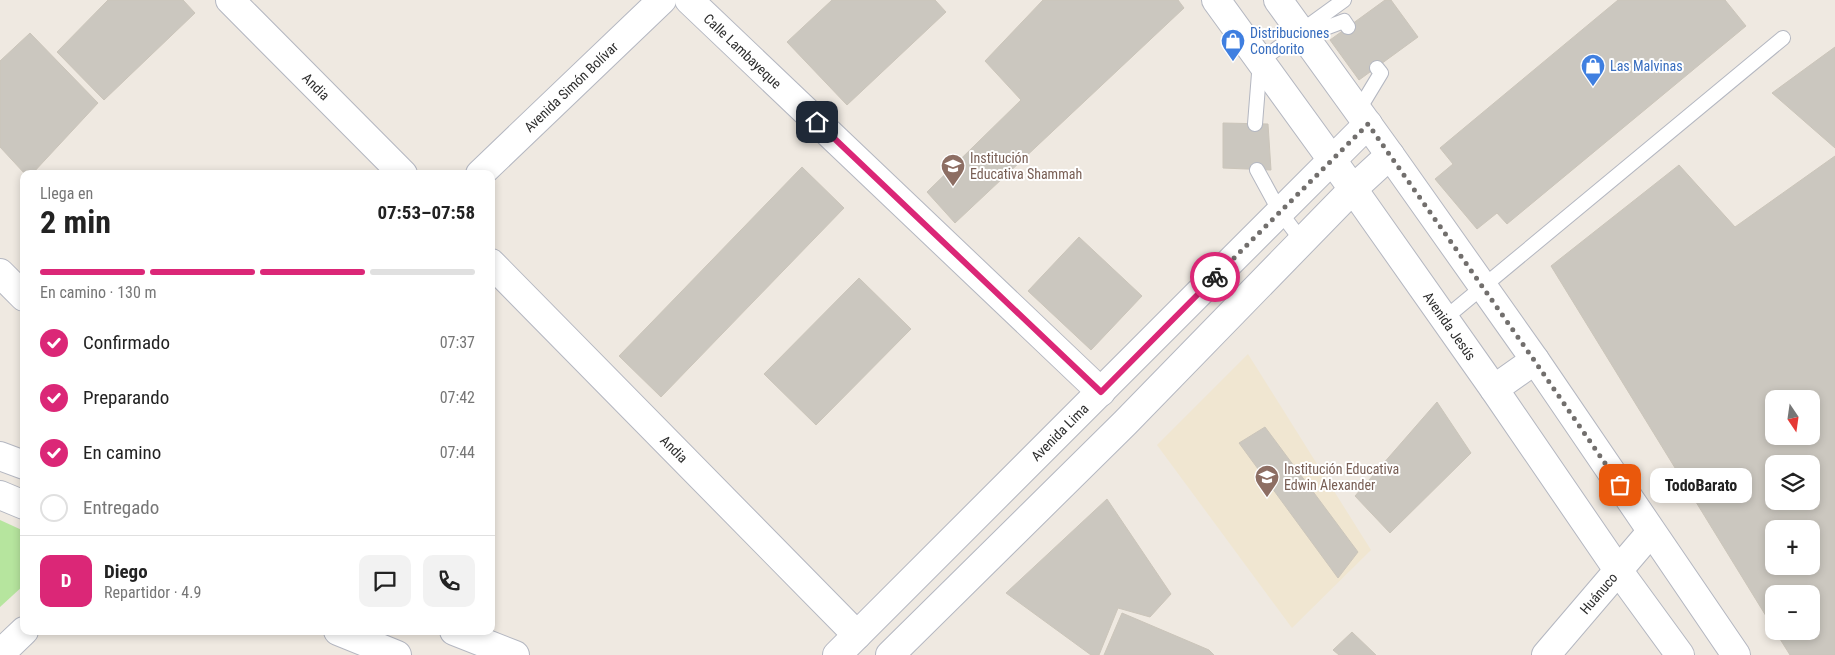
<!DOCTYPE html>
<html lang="es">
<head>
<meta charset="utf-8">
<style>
	:root { --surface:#fff; --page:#f2f2f2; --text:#222; --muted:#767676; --line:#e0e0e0; --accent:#db2777 }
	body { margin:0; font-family:"Roboto Condensed",sans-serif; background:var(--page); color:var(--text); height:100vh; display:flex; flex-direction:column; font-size:19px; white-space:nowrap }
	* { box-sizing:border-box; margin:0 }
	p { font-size:16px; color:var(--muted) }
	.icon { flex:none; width:28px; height:28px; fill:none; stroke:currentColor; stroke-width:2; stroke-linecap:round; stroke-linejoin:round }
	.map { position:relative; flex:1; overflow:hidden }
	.side { position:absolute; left:20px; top:170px; width:475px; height:465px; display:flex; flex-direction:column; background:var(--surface); border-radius:10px; box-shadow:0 2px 8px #0003 }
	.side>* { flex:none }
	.needle { width:32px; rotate:167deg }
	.fabs { position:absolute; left:1765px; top:390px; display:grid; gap:10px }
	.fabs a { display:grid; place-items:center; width:55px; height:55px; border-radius:10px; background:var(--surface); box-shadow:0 2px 8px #0003; font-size:25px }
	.pin { position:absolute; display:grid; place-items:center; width:42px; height:42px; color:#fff; margin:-21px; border-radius:10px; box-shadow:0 2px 8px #0006 }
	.courier { position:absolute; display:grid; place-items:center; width:50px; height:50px; margin:-25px; border:4px solid #db2777; border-radius:50%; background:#fff; color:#222; box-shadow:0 1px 6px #0007 }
	.bubble { position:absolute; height:35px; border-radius:10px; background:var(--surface); box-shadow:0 2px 8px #0003; font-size:16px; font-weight:700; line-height:35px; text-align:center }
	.overview em { font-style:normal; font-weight:700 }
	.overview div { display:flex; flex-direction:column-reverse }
	.overview { display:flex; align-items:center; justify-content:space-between; height:85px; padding:0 20px }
	h1 { font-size:32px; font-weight:700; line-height:38px }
	.bar { display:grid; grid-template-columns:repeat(4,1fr); gap:8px 5px; align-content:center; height:60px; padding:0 20px }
	.bar i { height:6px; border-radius:4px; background:var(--line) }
	.bar .on { background:var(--accent) }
	.bar p { grid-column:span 4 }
	.line { display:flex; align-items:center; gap:12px; padding:0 20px; border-top:1px solid var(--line) }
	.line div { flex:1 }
	.round { display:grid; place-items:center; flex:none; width:52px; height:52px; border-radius:10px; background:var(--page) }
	ol { padding:0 20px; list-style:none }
	li { display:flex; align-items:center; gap:15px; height:55px }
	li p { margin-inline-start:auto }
	li .icon { padding:5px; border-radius:50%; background:var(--accent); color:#fff; stroke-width:4 }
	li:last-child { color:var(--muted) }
	li i { width:28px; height:28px; border:2px solid var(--line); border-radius:50% }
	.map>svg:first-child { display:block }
	.education { fill:#f0e6d1 }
	.green { fill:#b6e59e }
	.building { fill:#cbc7bf; stroke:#cbc5ba; fill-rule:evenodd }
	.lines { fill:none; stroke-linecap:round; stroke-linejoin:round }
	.lane-casing { stroke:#b4b7c1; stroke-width:16 }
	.street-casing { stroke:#b4b7c1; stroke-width:30 }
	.secondary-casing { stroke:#b4b7c1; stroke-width:30 }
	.lane { stroke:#fff; stroke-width:14 }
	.street { stroke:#fff; stroke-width:28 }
	.secondary { stroke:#fff; stroke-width:28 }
	.done { stroke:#726f6d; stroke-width:5; stroke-dasharray:0 9 }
	.route { stroke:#db2777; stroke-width:6 }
	.labels { text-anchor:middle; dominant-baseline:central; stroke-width:4; stroke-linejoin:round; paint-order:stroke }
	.shop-label { font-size:14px; fill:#366cbe; stroke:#fff; text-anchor:start }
	.street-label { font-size:14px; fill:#2e2e2e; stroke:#fff }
	.education-label { font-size:14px; fill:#785e54; stroke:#fff; text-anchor:start }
</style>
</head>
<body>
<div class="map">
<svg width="1835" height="655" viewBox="0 0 1835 655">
	<rect width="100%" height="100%" fill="#efe9e1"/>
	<path class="education" d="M 1248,354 L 1371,550 L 1292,628 L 1157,445 Z"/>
	<path class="green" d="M 0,520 L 24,531 L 24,585 L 0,607 Z"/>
	<path class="building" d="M 108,0 L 183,0 L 195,13 L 104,100 L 57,52 Z
		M 832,0 L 935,0 L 946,12 L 847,105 L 787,42 Z
		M 1043,0 L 1178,0 L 1184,8 L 955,223 L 927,192 L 1021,100 L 985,61 Z
		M 1385,0 L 1391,0 L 1418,37 L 1359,80 L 1330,40 Z
		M 1618,0 L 1725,0 L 1746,26 L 1507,224 L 1497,213 L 1477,229 L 1435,179 L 1453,164 L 1440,148 Z
		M 30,33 L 98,103 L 32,174 L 25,174 L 0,147 L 0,61 Z
		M 1835,47 L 1835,148 L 1772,93 Z
		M 1223,123 L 1268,124 L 1271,170 L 1223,168 Z
		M 1835,156 L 1835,655 L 1790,655 L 1775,631 L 1811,631 L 1811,594 L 1774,594 L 1774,629 L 1551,266 L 1679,165 L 1735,227 ZM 1774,399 L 1811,399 L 1811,436 L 1774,436 ZM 1774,464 L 1811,464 L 1811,501 L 1774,501 ZM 1774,529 L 1811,529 L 1811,566 L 1774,566 Z
		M 802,167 L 844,208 L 661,397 L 619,356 Z
		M 1079,237 L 1142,296 L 1091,350 L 1028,291 Z
		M 859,278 L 911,329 L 816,425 L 764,374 Z
		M 1437,402 L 1471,453 L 1390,533 L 1355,496 Z
		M 1265,427 L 1358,552 L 1338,578 L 1239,443 Z
		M 1107,499 L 1171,594 L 1150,617 L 1118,608 L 1099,655 L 1091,655 L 1006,593 Z
		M 1122,613 L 1209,650 L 1214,655 L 1104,655 Z
		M 1352,632 L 1376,655 L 1339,655 L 1333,650 Z"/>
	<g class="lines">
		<defs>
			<path id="lane" d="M 1304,36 L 1344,21 L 1348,27
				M 1358,111 L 1381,73 L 1377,68
				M 1255,124 L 1260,61 L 1344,0
				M 1257,170 L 1280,212 L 1302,241
				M 1444,319 L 1783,38"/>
			<g id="street">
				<path id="s1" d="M 230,0 L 403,174"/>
				<path id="s2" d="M 689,0 L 1101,392"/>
				<path id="s3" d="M 480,174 L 662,0"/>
				<path id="s4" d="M 491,263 L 857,635"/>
				<path d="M 0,273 L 24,297"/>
				<path d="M 0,654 L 24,631"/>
				<path id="s5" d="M 1546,655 L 1651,532"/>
			</g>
			<g id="secondary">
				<path id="s6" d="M 1216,0 L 1353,189 L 1494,389 L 1618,570 L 1680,655"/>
				<path d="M 1278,0 L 1390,155 L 1535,360 L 1736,655"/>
				<path d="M 1494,389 L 1535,360"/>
				<path d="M 0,456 L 24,465"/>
				<path d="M 0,495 L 24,505"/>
				<path d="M 338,631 L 397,655"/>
				<path d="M 454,631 L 515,655"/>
				<path id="s7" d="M 837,655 L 1368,124"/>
				<path d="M 890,655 L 1125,423 L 1353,189 L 1390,155"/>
			</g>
		</defs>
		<use href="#lane" class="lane-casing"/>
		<use href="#street" class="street-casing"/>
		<use href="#secondary" class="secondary-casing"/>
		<use href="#lane" class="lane"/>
		<use href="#street" class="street"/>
		<use href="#secondary" class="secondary"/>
	</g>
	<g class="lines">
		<path class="done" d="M 1215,277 L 1368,124 L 1534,360 L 1620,485"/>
		<path class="route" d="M 817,122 L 1101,392 L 1215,277"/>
	</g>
	<defs>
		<symbol id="shop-pin" viewBox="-11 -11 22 30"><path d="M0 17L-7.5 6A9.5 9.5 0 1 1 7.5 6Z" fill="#3f7fe0" stroke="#fff"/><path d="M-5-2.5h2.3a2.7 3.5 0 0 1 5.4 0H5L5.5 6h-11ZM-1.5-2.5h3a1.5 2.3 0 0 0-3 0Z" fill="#fff"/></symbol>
		<symbol id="school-pin" viewBox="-11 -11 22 30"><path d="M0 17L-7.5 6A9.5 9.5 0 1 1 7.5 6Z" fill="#8d6e63" stroke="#fff"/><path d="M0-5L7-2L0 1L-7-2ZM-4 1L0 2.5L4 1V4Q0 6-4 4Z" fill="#fff"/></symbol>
	</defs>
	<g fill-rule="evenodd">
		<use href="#shop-pin" x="1219" y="27" width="28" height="38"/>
		<use href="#shop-pin" x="1579" y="52" width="28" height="38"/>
		<use href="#school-pin" x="939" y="152" width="28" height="38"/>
		<use href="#school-pin" x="1253" y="463" width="28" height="38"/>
	</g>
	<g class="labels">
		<g class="shop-label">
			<text x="1250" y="33">Distribuciones<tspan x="1250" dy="16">Condorito</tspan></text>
			<text x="1610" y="66">Las Malvinas</text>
		</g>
		<g class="street-label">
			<text stroke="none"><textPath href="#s2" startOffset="74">Calle Lambayeque</textPath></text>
			<text stroke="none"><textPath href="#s1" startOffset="122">Andia</textPath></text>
			<text stroke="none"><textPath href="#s3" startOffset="126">Avenida Simón Bolívar</textPath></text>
			<text stroke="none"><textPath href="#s6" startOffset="401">Avenida Jesús</textPath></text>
			<text stroke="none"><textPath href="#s7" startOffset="315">Avenida Lima</textPath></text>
			<text stroke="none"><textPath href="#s4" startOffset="261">Andia</textPath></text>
			<text stroke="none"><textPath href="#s5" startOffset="81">Huánuco</textPath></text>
		</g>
		<g class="education-label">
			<text x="970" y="158">Institución<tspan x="970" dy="16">Educativa Shammah</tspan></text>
			<text x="1284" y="469">Institución Educativa<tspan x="1284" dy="16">Edwin Alexander</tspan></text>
		</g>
	</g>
</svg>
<div class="fabs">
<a><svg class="needle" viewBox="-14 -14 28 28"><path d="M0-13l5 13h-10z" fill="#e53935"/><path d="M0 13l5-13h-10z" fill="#767676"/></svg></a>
<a><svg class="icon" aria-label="layers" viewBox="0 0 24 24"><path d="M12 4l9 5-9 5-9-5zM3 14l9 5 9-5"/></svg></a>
<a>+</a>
<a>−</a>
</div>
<div class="pin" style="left:1620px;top:485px;background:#ea580c"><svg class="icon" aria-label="bag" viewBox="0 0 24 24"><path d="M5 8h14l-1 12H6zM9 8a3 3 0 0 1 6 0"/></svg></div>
<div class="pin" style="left:817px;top:122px;background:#1f2937"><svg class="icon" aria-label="home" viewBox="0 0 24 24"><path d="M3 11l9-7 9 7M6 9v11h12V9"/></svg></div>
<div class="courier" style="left:1215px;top:277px"><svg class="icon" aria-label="bike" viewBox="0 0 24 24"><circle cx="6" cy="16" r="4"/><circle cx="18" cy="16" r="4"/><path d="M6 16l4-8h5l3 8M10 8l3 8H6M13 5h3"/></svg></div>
<div class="bubble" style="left:1650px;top:468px;width:102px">TodoBarato</div>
<section class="side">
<div class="overview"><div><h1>2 min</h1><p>Llega en</p></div><em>07:53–07:58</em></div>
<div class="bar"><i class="on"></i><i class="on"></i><i class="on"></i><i></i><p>En camino · 130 m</p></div>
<ol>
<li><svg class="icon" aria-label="check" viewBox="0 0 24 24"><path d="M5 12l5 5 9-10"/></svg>Confirmado<p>07:37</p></li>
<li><svg class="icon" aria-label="check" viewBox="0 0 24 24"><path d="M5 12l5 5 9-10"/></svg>Preparando<p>07:42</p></li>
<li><svg class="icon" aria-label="check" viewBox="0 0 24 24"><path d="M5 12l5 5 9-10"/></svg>En camino<p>07:44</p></li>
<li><i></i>Entregado</li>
</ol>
<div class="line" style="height:90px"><b class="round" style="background:var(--accent);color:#fff">D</b><div><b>Diego</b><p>Repartidor · 4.9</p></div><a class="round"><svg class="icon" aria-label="chat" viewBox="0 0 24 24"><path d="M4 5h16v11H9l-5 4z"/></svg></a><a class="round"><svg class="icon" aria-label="phone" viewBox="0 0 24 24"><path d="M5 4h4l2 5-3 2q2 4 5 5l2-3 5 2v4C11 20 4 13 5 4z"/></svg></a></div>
</section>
</div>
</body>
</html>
